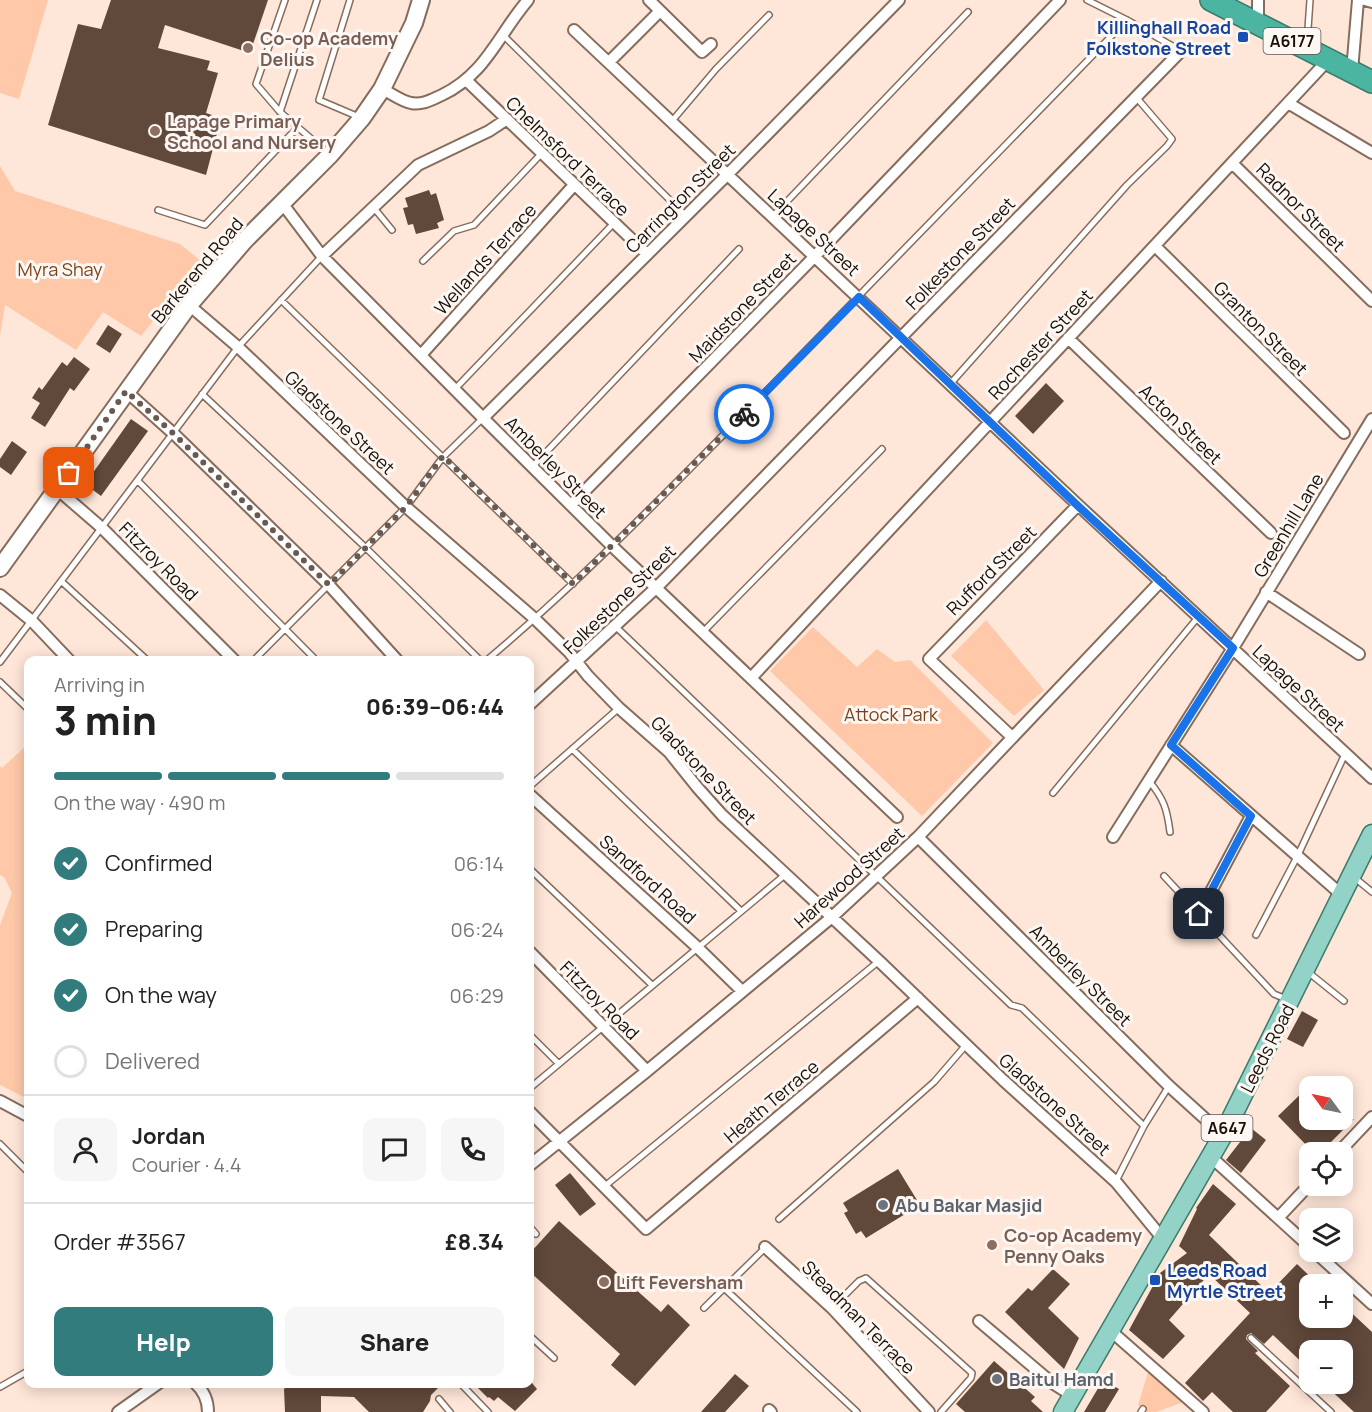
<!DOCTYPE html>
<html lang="en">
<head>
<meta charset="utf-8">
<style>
	:root { --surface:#fff; --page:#f6f6f6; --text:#222; --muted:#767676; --line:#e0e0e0; --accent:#337c7d }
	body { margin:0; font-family:Manrope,sans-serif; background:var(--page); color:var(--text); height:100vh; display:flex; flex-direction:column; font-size:22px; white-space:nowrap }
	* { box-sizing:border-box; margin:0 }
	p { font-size:20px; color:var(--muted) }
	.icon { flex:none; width:33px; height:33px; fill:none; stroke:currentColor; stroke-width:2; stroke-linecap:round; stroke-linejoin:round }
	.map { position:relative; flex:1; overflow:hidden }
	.drawer { position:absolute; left:24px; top:656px; width:510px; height:732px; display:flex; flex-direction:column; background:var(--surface); border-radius:12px; box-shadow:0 3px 15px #0003 }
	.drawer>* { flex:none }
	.needle { width:39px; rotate:303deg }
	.fabs { position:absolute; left:1299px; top:1076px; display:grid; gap:12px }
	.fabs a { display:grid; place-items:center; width:54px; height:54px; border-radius:12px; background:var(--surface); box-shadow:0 3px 15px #0003; font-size:30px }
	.pin { position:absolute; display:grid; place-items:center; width:51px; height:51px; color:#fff; margin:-26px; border-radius:12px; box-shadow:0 3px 9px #0006 }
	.courier { position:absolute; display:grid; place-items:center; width:60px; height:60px; margin:-30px; border:4px solid #1a73e8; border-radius:50%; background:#fff; color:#222; box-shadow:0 2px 8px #0007 }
	.overview em { font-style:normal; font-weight:800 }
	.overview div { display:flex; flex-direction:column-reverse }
	.overview { display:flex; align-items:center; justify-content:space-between; height:102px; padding:0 30px }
	h1 { font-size:39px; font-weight:800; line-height:45px }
	.bar { display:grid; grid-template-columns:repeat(4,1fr); gap:9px 6px; align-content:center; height:72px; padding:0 30px }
	.bar i { height:8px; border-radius:4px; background:var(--line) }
	.bar .active { background:var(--accent) }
	.bar p { grid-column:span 4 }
	.line { display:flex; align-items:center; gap:15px; padding:0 30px; border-top:2px solid var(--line) }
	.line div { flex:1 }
	.round { display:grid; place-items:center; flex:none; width:63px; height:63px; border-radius:12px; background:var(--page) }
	ol { padding:0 30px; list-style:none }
	li { display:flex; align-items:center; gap:18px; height:66px }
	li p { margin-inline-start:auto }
	li .icon { padding:6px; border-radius:50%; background:var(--accent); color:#fff; stroke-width:4 }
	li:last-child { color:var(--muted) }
	li i { width:33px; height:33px; border:3px solid var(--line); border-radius:50% }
	.button { display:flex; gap:12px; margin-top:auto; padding:12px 30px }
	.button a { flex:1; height:69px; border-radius:12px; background:var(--accent); color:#fff; font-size:24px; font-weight:800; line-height:69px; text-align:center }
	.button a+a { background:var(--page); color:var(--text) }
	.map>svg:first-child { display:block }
	.green { fill:#ffc9a9 }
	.building { fill:#60483a }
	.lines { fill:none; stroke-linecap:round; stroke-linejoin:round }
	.lane-casing { stroke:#866c5c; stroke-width:8 }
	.street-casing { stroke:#866c5c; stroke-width:14 }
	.secondary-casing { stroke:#866c5c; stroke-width:20 }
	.primary-casing { stroke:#3a7b6c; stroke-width:21 }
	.highway-casing { stroke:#3a7b6c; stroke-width:24 }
	.lane { stroke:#fff; stroke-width:5 }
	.street { stroke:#fff; stroke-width:10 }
	.secondary { stroke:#fff; stroke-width:16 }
	.primary { stroke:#93d3c7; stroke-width:18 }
	.highway { stroke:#4bb5a2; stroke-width:21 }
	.done { stroke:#695a51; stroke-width:6; stroke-dasharray:0 10.8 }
	.route { stroke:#1a73e8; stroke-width:8 }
	.transit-dot { fill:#1a4fb4; stroke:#fdf7f3; stroke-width:2 }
	.education-dot { fill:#8d6e63; stroke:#fdf7f3; stroke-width:2 }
	.worship-dot { fill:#6b7280; stroke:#fdf7f3; stroke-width:2 }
	.labels { text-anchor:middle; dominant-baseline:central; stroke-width:6; stroke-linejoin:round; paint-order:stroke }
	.shield { fill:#fdf7f3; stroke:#5d554f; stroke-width:1.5 }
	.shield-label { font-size:16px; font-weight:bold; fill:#190f09 }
	.transit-label { font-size:18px; font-weight:bold; fill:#164399; stroke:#fdf7f3; text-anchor:end }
	.education-label { font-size:18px; font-weight:bold; fill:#785e54; stroke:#fdf7f3; text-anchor:start }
	.street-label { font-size:18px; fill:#190f09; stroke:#fdf7f3 }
	.park-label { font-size:18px; fill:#7a421b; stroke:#fdf7f3 }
	.worship-label { font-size:18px; font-weight:bold; fill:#5b616d; stroke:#fdf7f3; text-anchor:start }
</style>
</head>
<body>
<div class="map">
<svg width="1372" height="1412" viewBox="0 0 1372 1412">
	<rect width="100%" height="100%" fill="#fee6d8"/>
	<path class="green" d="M 0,0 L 48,0 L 19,99 L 0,93 Z
		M 0,166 L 15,191 L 180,244 L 201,261 L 141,336 L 103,312 L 76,350 L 5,305 L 0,336 Z
		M 986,620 L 1044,690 L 1014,716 L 951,656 Z
		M 813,627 L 857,667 L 877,649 L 895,662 L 910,660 L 993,743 L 922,816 L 770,671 Z
		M 28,744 L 28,1099 L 0,1085 L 0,925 L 12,893 L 4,877 L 0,875 L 0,766 L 2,768 Z
		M 1150,1366 L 1189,1400 L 1156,1412 L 1146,1412 L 1138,1405 Z"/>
	<path class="building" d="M 111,0 L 268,0 L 250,53 L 165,25 L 158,48 L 210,61 L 207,70 L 218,73 L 206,113 L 221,118 L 206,175 L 48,125 L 78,24 L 101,29 Z
		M 429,190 L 431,195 L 436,193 L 444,220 L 437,223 L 439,228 L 416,234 L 413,224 L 408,225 L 403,208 L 408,207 L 405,198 Z
		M 108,325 L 122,334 L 110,353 L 96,344 Z
		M 74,357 L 90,369 L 74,391 L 70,388 L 45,427 L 31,418 L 40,403 L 32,398 L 39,387 L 42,390 L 62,362 L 67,366 Z
		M 1046,383 L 1064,401 L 1033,434 L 1015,416 Z
		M 131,419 L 148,431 L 101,496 L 85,484 Z
		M 12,441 L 27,452 L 11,475 L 0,467 L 0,459 Z
		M 1302,1011 L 1318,1020 L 1303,1047 L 1287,1039 Z
		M 1310,1085 L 1310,1119 L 1354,1119 L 1321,1152 L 1313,1152 L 1278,1116 Z
		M 1251,1128 L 1266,1140 L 1241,1173 L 1226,1160 Z
		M 898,1169 L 920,1205 L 866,1238 L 861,1231 L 856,1234 L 844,1213 L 848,1211 L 843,1203 Z
		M 570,1173 L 596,1204 L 580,1216 L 555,1185 Z
		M 1213,1184 L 1236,1204 L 1209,1235 L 1269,1293 L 1297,1264 L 1318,1284 L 1310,1284 L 1310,1293 L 1304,1299 L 1310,1304 L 1310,1317 L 1342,1317 L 1342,1304 L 1372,1332 L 1372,1412 L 1354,1412 L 1323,1383 L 1342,1383 L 1342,1350 L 1310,1350 L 1310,1370 L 1273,1335 L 1264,1344 L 1251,1333 L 1247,1335 L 1246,1339 L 1258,1351 L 1255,1353 L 1290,1386 L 1266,1412 L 1233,1412 L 1212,1392 L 1203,1401 L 1185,1383 L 1250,1313 L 1209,1274 L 1169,1320 L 1185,1336 L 1163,1359 L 1129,1330 L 1160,1273 L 1187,1253 L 1179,1246 L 1197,1209 L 1196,1208 Z
		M 559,1221 L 661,1312 L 668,1304 L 690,1325 L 635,1386 L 611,1365 L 620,1354 L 530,1272 L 530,1253 Z
		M 1053,1269 L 1070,1284 L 1048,1308 L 1079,1338 L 1064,1369 L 1005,1312 L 1028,1288 L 1032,1291 Z
		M 994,1361 L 1035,1397 L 1031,1401 L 1043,1412 L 965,1412 L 956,1404 Z
		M 735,1374 L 749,1386 L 725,1412 L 701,1412 Z
		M 1103,1380 L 1119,1389 L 1105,1412 L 1084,1412 Z
		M 290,1383 L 443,1383 L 431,1395 L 430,1401 L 423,1412 L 369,1412 L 354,1397 L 321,1396 L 321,1412 L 285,1412 L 284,1389 Z
		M 473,1383 L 532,1383 L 537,1389 L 515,1411 L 498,1397 L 494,1401 L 489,1397 L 488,1398 Z"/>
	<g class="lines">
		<defs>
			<path id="lane" d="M 285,0 L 256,84 L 280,112 L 329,154
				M 350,0 L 319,100 L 359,117
				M 1087,0 L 1127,20 L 1181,51
				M 503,35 L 686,216
				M 1307,43 L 1310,0
				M 280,112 L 317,0
				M 672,121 L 716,69 L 769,15
				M 374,208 L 392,230
				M 158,210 L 205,225 L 298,127
				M 773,216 L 968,12
				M 423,261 L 454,231 L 474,225 L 542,153
				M 281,300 L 573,584
				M 951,383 L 1127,185 L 1167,146 L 1172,139 L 1136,97
				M 455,389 L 614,223
				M 202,394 L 365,547 L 480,660
				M 533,466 L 739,249
				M 138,481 L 316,660
				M 61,581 L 147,660
				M 615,626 L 1011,1005 L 1022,1008 L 1144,1126
				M 703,632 L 882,449
				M 254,660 L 406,507 L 443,457 L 483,418
				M 487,660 C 577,584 658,501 740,418 C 870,286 999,153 1127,20
				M 0,662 L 238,347 L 322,256
				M 0,682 L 28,709
				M 572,749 L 741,911
				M 1149,781 C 1164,799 1167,809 1170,832
				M 530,786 L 619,708
				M 1053,793 L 1199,616
				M 530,869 L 652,985
				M 1164,876 L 1274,994 L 1286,999
				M 1355,878 L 1372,892
				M 1256,935 L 1298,855 L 1345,754
				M 1308,972 L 1344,1001
				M 530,1035 L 558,1063
				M 530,1088 L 786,874
				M 0,1144 L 28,1172
				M 1116,1181 L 1144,1126 L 1169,1086
				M 605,1186 L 879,961
				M 779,1219 L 934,1082 L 966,1045
				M 530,1227 L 536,1234
				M 725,1289 L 857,1412
				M 704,1308 L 765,1248
				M 832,1308 L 859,1281 L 866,1278 L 972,1373 L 971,1378 L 941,1412
				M 530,1336 L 554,1358
				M 1251,1338 L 1331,1412
				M 460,1383 L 488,1412
				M 0,1387 L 28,1371
				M 439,1399 L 450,1412
				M 1141,1412 L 1143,1409"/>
			<path id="street" d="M 649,0 L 702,52 L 711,44
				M 1258,0 L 1258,24
				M 1365,0 L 1372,2
				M 574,30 L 1078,505 L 1372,778
				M 609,62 L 660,11
				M 1352,71 L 1358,0
				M 467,81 L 647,254
				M 382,89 C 391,93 401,101 411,103 C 423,105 431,100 442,95 C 486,74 498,35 528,0
				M 1288,103 L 1372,153
				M 1232,163 L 1372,301
				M 282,203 L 322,256 L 483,418 L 612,546 L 897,817
				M 1155,246 L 1344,433
				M 322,256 L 418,165 L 489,131 L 507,119
				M 189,305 L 238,347 L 406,507 L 535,619 L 569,652 L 588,676 L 619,708 L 669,752 L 697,787 L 722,815 L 879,961 L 1003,1080 L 1116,1182 L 1163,1239
				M 1068,338 L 1271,533
				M 421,355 L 574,185
				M 126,391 L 174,434 L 329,585 L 397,660
				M 483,418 L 728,174 L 899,0
				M 57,489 L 102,528 L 234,660
				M 571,505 L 815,256 L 1060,0
				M 1266,592 L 1359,654
				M 0,595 L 32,621 L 69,660
				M 751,678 L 1329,59
				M 530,704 L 657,587 L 1181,51
				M 1012,737 L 929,659 L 1078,505
				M 1171,745 L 1343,896
				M 530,795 L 697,947 L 742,991
				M 918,837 L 1169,1086 L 1223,1135
				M 1113,837 L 1233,648 L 1372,419
				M 1199,914 L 1251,816
				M 530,952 L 647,1071
				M 0,1101 L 28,1116
				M 530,1112 L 646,1229 L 918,998
				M 1339,1152 L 1372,1117
				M 1211,1157 L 1310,1247
				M 530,1165 L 647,1071 L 832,917 L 918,837 L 1161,581
				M 1278,1218 L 1310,1184
				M 765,1247 L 832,1308 L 929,1412
				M 1314,1251 L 1372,1304
				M 979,1321 L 1051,1382 L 1073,1396
				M 1111,1331 L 1203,1412
				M 195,1383 C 204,1391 208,1400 208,1412
				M 769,1410 L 771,1412
				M 118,1412 L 159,1383"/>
			<path id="secondary" d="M 0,568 L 189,305 L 245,240 L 330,155 L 362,118 L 382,89 L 414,23 L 421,0"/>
			<path id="primary" d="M 1063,1412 L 1223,1135 L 1372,834"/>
			<path id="highway" d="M 1211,0 L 1372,82"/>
		</defs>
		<use href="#lane" class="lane-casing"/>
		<use href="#street" class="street-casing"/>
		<use href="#secondary" class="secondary-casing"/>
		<use href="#primary" class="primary-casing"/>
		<use href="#highway" class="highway-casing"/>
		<use href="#lane" class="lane"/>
		<use href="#street" class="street"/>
		<use href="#secondary" class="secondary"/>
		<use href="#primary" class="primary"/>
		<use href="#highway" class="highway"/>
	</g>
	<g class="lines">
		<path class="done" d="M 69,473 L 126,391 L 174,434 L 329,585 L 406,507 L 443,456 L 573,584 L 744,414"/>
		<path class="route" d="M 744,414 L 859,297 L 1078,506 L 1233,648 L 1171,745 L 1251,816 L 1199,914"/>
	</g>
	<g class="transit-dot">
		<rect x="1237" y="31" width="12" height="12" rx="3"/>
		<rect x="1149" y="1274" width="12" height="12" rx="3"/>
	</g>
	<g class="education-dot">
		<circle cx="248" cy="48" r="6"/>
		<circle cx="155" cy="131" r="6"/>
		<circle cx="992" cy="1245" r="6"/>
		<circle cx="604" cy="1282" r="6"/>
	</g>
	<g class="worship-dot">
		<circle cx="883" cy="1205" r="6"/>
		<circle cx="997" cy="1379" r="6"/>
	</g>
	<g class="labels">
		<g class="shield">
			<rect x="1263.5" y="28" width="57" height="26" rx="4.5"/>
			<rect x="1201.5" y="1115" width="51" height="26" rx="4.5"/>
		</g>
		<g class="shield-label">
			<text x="1292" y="41">A6177</text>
			<text x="1227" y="1128">A647</text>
		</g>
		<g class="transit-label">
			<text x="1231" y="27">Killinghall Road<tspan x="1231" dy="21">Folkstone Street</tspan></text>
			<text x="1167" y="1270" text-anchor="start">Leeds Road<tspan x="1167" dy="21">Myrtle Street</tspan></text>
		</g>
		<g class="education-label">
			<text x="260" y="38">Co-op Academy<tspan x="260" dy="21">Delius</tspan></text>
			<text x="167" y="121">Lapage Primary<tspan x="167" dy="21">School and Nursery</tspan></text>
			<text x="1004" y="1235">Co-op Academy<tspan x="1004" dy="21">Penny Oaks</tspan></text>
			<text x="616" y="1282">Lift Feversham</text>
		</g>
		<g class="street-label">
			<text transform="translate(568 156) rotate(44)">Chelmsford Terrace</text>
			<text transform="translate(680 198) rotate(-45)">Carrington Street</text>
			<text transform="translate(1301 207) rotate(45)">Radnor Street</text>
			<text transform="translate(814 232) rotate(43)">Lapage Street</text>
			<text transform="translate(960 253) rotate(-46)">Folkestone Street</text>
			<text transform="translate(485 259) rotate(-48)">Wellands Terrace</text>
			<text transform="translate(197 270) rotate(-50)">Barkerend Road</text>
			<text transform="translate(742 307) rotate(-46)">Maidstone Street</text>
			<text transform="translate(1261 328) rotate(45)">Granton Street</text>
			<text transform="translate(1040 344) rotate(-47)">Rochester Street</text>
			<text transform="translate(340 422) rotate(43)">Gladstone Street</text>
			<text transform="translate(1181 424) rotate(44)">Acton Street</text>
			<text transform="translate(556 467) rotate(45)">Amberley Street</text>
			<text transform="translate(1288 525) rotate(-59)">Greenhill Lane</text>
			<text transform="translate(159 561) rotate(45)">Fitzroy Road</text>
			<text transform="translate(991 570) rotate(-45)">Rufford Street</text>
			<text transform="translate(619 599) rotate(-44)">Folkestone Street</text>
			<text transform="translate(1299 688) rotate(43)">Lapage Street</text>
			<text transform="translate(704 770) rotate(46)">Gladstone Street</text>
			<text transform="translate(849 877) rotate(-42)">Harewood Street</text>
			<text transform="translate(648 879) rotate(42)">Sandford Road</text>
			<text transform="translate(1081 975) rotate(45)">Amberley Street</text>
			<text transform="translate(600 1000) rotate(45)">Fitzroy Road</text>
			<text transform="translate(1267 1048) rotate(-63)">Leeds Road</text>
			<text transform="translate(771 1101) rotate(-40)">Heath Terrace</text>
			<text transform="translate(1055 1104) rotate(42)">Gladstone Street</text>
			<text transform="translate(859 1317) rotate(45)">Steadman Terrace</text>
		</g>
		<g class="park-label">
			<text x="60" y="269">Myra Shay</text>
			<text x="891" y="714">Attock Park</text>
		</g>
		<g class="worship-label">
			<text x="895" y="1205">Abu Bakar Masjid</text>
			<text x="1009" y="1379">Baitul Hamd</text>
		</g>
	</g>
</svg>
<div class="fabs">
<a><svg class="needle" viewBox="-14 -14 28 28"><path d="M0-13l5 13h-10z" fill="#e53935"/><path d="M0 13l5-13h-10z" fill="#767676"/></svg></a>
<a><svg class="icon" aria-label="locate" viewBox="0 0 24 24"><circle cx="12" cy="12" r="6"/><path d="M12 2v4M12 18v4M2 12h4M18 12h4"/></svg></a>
<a><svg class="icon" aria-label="layers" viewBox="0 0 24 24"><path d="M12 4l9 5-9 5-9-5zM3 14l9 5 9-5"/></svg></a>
<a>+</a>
<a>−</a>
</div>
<div class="pin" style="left:69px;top:473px;background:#ea580c"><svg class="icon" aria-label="bag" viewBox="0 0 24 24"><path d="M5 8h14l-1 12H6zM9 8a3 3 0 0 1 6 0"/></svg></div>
<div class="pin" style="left:1199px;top:914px;background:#1f2937"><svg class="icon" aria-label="home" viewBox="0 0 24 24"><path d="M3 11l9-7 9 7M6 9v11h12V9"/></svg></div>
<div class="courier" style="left:744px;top:414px"><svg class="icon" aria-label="bike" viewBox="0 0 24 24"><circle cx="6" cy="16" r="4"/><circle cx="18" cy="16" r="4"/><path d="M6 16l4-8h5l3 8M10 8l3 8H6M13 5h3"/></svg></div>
<section class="drawer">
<div class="overview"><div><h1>3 min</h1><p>Arriving in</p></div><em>06:39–06:44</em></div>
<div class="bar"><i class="active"></i><i class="active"></i><i class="active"></i><i></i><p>On the way · 490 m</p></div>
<ol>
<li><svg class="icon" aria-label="check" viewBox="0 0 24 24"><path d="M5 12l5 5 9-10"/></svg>Confirmed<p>06:14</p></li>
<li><svg class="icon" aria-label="check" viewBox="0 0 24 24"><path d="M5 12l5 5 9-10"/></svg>Preparing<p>06:24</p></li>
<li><svg class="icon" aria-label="check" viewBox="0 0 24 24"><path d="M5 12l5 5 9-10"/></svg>On the way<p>06:29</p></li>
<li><i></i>Delivered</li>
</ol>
<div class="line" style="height:108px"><a class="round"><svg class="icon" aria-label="person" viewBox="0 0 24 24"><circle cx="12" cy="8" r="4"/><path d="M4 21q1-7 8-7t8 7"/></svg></a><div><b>Jordan</b><p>Courier · 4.4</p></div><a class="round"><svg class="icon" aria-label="chat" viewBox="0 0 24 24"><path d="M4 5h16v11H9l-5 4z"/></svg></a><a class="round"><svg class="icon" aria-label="phone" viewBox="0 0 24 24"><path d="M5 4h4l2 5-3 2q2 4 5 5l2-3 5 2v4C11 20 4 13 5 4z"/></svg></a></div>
<div class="line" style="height:78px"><div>Order #3567</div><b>£8.34</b></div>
<div class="button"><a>Help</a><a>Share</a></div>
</section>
</div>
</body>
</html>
